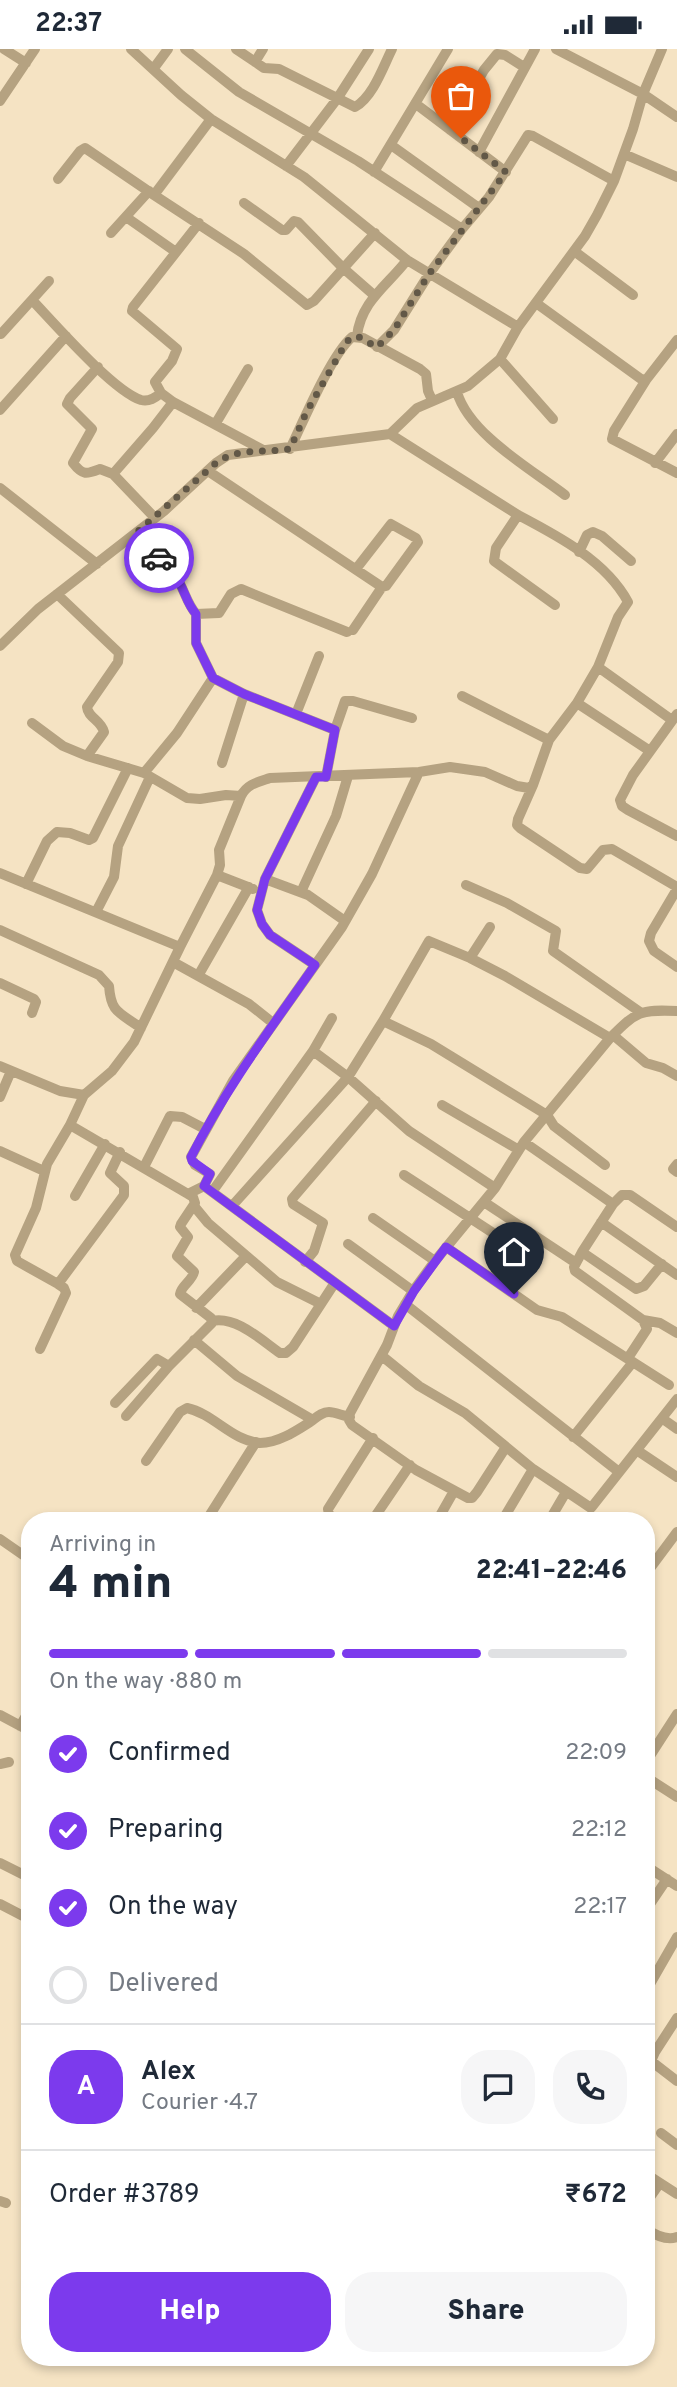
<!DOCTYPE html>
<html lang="en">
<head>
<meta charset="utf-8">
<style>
	:root { --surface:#fff; --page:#f6f6f7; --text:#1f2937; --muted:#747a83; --line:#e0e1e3; --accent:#7c3aed }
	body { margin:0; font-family:Overpass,sans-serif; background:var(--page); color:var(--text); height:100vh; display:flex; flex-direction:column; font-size:26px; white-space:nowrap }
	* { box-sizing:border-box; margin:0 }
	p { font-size:23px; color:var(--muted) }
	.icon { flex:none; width:38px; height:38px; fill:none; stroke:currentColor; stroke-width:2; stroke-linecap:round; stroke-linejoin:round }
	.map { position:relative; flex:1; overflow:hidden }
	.sheet { position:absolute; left:21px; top:1463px; width:634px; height:854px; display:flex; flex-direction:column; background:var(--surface); border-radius:28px; box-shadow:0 4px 10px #0003 }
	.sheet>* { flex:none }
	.pin { position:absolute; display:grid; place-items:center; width:60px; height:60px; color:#fff; margin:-72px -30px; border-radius:50% 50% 50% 0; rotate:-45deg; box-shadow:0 0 7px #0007 }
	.pin .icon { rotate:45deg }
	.courier { position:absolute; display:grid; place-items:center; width:70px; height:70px; margin:-35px; border:5px solid #7c3aed; border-radius:50%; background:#fff; color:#222; box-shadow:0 2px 9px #0007 }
	.overview em { font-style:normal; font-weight:800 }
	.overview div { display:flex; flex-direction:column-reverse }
	.overview { display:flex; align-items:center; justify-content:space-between; height:119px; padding:0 28px }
	h1 { font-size:46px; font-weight:800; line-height:52px }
	.bar { display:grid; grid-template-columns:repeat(4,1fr); gap:10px 7px; align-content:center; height:84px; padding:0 28px }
	.bar i { height:9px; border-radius:5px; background:var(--line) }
	.bar .active { background:var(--accent) }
	.bar p { grid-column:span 4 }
	.line { display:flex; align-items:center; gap:18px; padding:0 28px; border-top:2px solid var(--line) }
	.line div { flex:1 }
	.round { display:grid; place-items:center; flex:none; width:74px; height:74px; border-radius:28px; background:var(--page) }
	ol { padding:0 28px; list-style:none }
	li { display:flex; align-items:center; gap:21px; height:77px }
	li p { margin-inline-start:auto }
	li .icon { padding:7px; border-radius:50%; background:var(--accent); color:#fff; stroke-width:4 }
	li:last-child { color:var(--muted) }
	li i { width:38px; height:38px; border:4px solid var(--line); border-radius:50% }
	.primary-button { display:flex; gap:14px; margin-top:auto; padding:14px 28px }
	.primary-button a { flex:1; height:80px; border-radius:28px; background:var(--accent); color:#fff; font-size:28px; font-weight:800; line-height:80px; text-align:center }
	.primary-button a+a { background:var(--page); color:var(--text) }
	.status { display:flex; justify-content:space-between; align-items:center; height:49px; padding:0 35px; background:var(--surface); direction:ltr }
	.status svg { height:19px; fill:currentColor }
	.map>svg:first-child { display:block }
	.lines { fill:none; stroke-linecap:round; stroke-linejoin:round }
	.minor { stroke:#b5a281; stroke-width:10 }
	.done { stroke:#625847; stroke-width:7; stroke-dasharray:0 12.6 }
	.route { stroke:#7c3aed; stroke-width:9 }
</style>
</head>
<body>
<div class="status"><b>22:37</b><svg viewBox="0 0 49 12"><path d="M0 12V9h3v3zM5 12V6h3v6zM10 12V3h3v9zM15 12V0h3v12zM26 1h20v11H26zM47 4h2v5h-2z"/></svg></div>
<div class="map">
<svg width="677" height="2338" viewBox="0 0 677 2338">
	<rect width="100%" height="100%" fill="#f5e3c3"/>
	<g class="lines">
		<path class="minor" d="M 4,0 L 26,14
			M 131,0 L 181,46 L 211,70 L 304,128 L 407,211 L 518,278
			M 185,0 L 239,43 L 358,112 L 462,180 L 429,225 L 394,281 L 377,298
			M 236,0 L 264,19 L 279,20 L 355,58 C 373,48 383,18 392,0
			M 556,0 L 643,45 L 677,68
			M 255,13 L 263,0
			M 154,19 L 168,0
			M 0,52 L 35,0
			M 416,55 L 506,123
			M 450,81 L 484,21 L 497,5 L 505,6 L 524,18
			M 391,96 L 479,159
			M 479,103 L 535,0
			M 624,105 L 677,128
			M 286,117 L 337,50 L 369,0
			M 374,123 L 448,0
			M 58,130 L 80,102 L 85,99 L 154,146 L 211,70
			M 154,146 L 244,205 L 307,256 L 314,252 L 375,184
			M 244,154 L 282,181 L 286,181 L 294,172 L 298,173 L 343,219 L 375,247
			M 126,168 L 176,203
			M 199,174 L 133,258 L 132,262 L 177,300 L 172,312 L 155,333 L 161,344 L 173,353 L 263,401
			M 462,180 L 489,148 L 528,86 L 533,87 L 614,132
			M 111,184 L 149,142
			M 574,202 L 633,246
			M 32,251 C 54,274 113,342 141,351 C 149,353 155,349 161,344
			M 536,254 L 641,330 L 646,331 L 677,291
			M 1,285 L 49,232
			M 357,287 C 361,252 388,236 407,211
			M 500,310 L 553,370
			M 98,318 L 70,349 L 67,355 L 92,380 L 73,414 C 83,427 87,425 100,420 L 113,425 L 155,469
			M 646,331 L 614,382 L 612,390 L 677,424
			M 457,343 C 469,385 531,420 565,446
			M 0,361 L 66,287
			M 216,374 L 248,320
			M 390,385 L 518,466 C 558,487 606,512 628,553 L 618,568 L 598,618
			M 290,400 C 303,373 331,306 352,288 L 363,289 L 420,320 L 426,325 L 428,342 L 432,351
			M 655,414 L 677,385
			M 208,422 L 382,538 L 386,537 L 418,493 L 416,489 L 391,475 L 356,520
			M 113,425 L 153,379 L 173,353
			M 0,439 L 97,515
			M 518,466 L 496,499 L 494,512 L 555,556
			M 136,484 C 149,498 164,511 175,526 C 184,539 186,553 196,565 L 196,594 L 213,629 L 244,645 L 335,681
			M 579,503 L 587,486 L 593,483 L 602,487 L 631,512
			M 57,545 L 119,604 L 118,613 L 87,658 C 88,669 101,671 104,683 L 87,707
			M 196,565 L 219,564 L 231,545 L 241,540 L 347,583
			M 353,581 L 382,538
			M 0,597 L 38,560 L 164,462 L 216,414 L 228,406 L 390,385 L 417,359 L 468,337 L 500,310 L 518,278 L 585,187 L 597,166 L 614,132 L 633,80 L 643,45 L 662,0
			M 462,647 L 549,691
			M 577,654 L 650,702
			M 296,665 L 319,607
			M 677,665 L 633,726 L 620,751 L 622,757 L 628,761 L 677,787
			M 32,674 L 63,697 L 87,707 L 144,724 L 187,749 L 200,750 L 226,746 L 241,747
			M 222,714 L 244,645
			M 144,724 L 177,684 L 213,629
			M 326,728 L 335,681 L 345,652 L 353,652 L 412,669
			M 533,736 L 518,770 L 517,776 L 520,779 L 580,819 L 587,820 L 603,801 L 612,800 L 677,838
			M 0,824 L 180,898 L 134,993 L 112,1022 L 84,1046
			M 217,826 L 253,840
			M 265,830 L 308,846 L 345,872
			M 26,835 L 47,792 L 57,783 L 70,784 L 89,791 L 93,789 L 128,719
			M 466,836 L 507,854 L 556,882 L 553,902 L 640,963
			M 677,840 L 651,884 L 649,892 L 654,902 L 677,918
			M 301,843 L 336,767 L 348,727
			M 96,863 L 114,828 L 118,797 L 150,728
			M 490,878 L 470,909 L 429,892 L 383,972 L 431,995 L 547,1066 L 554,1077 L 605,1116
			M 0,881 L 99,926 L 109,937 C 111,964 119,963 141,979
			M 180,898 L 217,826 L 220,816 L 219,801 L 241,747 C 247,735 258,733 270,729 L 419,723 L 450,718 L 485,723 L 517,737 L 529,739 L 533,736 L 549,691 L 577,654 L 598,618 L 672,671
			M 470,909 L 505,927 L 610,989
			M 173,913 L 249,955 L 273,974
			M 315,916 L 270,886 L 262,875 L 257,861 L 265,830 L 316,728
			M 198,927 L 249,838
			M 0,934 L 34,950 L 36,953 L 32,964
			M 332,969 L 313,1002 L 348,1028 L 409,1082 L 495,1139
			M 613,986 L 646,1014 L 663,1019 L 677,1027
			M 0,1017 L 60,1042 L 84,1046 L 70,1076 L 188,1145 L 204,1137 L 394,1277
			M 0,1048 L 11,1022
			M 442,1056 L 519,1101
			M 524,1093 L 613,1155 L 582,1203 L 636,1240 L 644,1237 L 662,1215
			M 0,1102 L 44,1122
			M 677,1115 L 673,1120 L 677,1123
			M 144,1118 L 170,1067 L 182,1068 L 205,1080
			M 404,1126 L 533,1210
			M 204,1137 L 210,1125 L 195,1116 L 191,1108 L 233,1032 L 342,878 L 372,825 L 419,723
			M 212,1143 L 313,1002
			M 75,1147 L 105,1095
			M 484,1153 L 576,1214
			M 613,1155 L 622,1146 L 630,1146 L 677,1178
			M 194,1157 L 208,1174 L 277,1233 L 321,1255
			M 232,1157 L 348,1028 L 383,972
			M 373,1169 L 435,1212
			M 601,1173 L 677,1226
			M 348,1195 L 413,1242
			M 446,1198 L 537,1261 L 562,1268 L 669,1336
			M 582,1203 L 574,1218 L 575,1222 L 643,1271 L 647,1280 L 628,1309
			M 305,1213 L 314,1202 L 323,1174 L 293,1155 L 292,1150 L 376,1052
			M 58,1235 L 124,1146 L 124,1137 L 110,1124 L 120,1103
			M 405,1255 L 619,1423
			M 196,1259 L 246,1207
			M 643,1271 L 660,1274 L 677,1284
			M 212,1272 C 237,1267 261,1291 280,1304 L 286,1304 L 293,1298 L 334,1235
			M 194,1291 L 237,1327 L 313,1371
			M 40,1300 L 66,1244 L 64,1239 L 58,1235 L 17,1212 L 15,1206 L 36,1159 L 47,1115 L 70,1076
			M 382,1307 L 419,1337 L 465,1364 L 533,1420 L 591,1459 L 677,1350
			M 115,1354 L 157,1310 L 169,1317
			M 126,1367 L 169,1317 L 212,1274 L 211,1269 L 180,1245 C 181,1237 192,1232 194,1223 L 177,1207 L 188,1188 L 180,1178 L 181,1175 L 195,1154 L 193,1148 L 188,1145
			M 663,1370 L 677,1380
			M 573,1388 L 633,1313
			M 506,1398 L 477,1443 L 472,1449 L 468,1449 L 416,1421 L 352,1376 L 349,1371 L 350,1364 L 387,1296 L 398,1267 L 413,1242 L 435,1212 L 495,1139 L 524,1093 L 610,989 C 636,963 640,960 677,962
			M 638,1402 L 677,1428
			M 146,1412 L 180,1363 L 187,1359 C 214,1365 232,1392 260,1394 C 278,1394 296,1382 310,1373 C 316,1369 321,1363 329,1363 C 335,1363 343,1367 350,1368
			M 206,1472 L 256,1393
			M 337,1472 L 329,1466 L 328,1460 L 373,1389
			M 372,1472 L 410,1416
			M 437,1472 L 454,1442
			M 502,1472 L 533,1420
			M 549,1472 L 566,1443
			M 0,1490 L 23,1506
			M 651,1518 L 677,1483
			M 0,1666 L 30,1682
			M 20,1677 L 30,1660
			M 646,1713 L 677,1665
			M 0,1715 L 9,1713
			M 646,1728 L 677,1748
			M 0,1814 L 30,1829
			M 646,1817 L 677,1837
			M 0,1855 L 25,1868
			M 646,1861 L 667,1830
			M 646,1942 L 677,1888
			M 677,1969 L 655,2003 L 651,2012 L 677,2032
			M 661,2084 L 677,2096
			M 646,2125 L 677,2145
			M 0,2152 L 6,2154
			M 646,2154 L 660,2134
			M 646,2180 C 655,2186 666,2192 677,2188"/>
	</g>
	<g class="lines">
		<path class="done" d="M 159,509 L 136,484 L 216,414 C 238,398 264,404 290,400 L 306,364 L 347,292 L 357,287 L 377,298 L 394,281 L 429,225 L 506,123 L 461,89"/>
		<path class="route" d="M 159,509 C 166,517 174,524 179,533 C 186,545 187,555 196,565 L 196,594 L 213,629 L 244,645 L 335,681 L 326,728 L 316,728 L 265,830 L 257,861 L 262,875 L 270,886 L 315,916 C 271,979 226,1039 191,1108 L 192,1112 L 210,1125 L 204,1137 L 394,1277 L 414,1242 L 446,1198 L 514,1245"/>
	</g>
</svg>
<div class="pin" style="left:461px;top:89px;background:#ea580c"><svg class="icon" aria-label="bag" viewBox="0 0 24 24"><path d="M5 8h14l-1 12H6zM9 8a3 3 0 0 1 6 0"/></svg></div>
<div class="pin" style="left:514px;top:1245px;background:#1f2937"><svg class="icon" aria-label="home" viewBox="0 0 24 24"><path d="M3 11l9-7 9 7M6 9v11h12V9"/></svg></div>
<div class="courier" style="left:159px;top:509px"><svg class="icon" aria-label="car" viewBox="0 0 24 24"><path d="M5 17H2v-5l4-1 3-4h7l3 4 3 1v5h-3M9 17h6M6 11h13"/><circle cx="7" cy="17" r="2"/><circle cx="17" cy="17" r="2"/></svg></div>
<section class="sheet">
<div class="overview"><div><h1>4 min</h1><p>Arriving in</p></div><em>22:41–22:46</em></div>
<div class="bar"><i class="active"></i><i class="active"></i><i class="active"></i><i></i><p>On the way · 880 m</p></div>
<ol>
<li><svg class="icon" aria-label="check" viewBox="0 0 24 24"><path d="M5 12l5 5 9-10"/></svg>Confirmed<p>22:09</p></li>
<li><svg class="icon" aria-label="check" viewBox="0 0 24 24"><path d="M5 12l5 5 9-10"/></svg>Preparing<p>22:12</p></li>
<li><svg class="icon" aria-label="check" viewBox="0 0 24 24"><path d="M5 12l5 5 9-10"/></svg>On the way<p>22:17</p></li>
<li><i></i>Delivered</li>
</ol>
<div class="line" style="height:126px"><b class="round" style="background:var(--accent);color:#fff">A</b><div><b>Alex</b><p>Courier · 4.7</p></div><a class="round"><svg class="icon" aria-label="chat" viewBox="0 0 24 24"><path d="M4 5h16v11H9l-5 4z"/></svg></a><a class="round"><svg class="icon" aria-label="phone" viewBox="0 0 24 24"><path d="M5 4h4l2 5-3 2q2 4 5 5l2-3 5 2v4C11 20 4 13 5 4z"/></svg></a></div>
<div class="line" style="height:91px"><div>Order #3789</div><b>₹672</b></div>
<div class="primary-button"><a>Help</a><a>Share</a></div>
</section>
</div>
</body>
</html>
